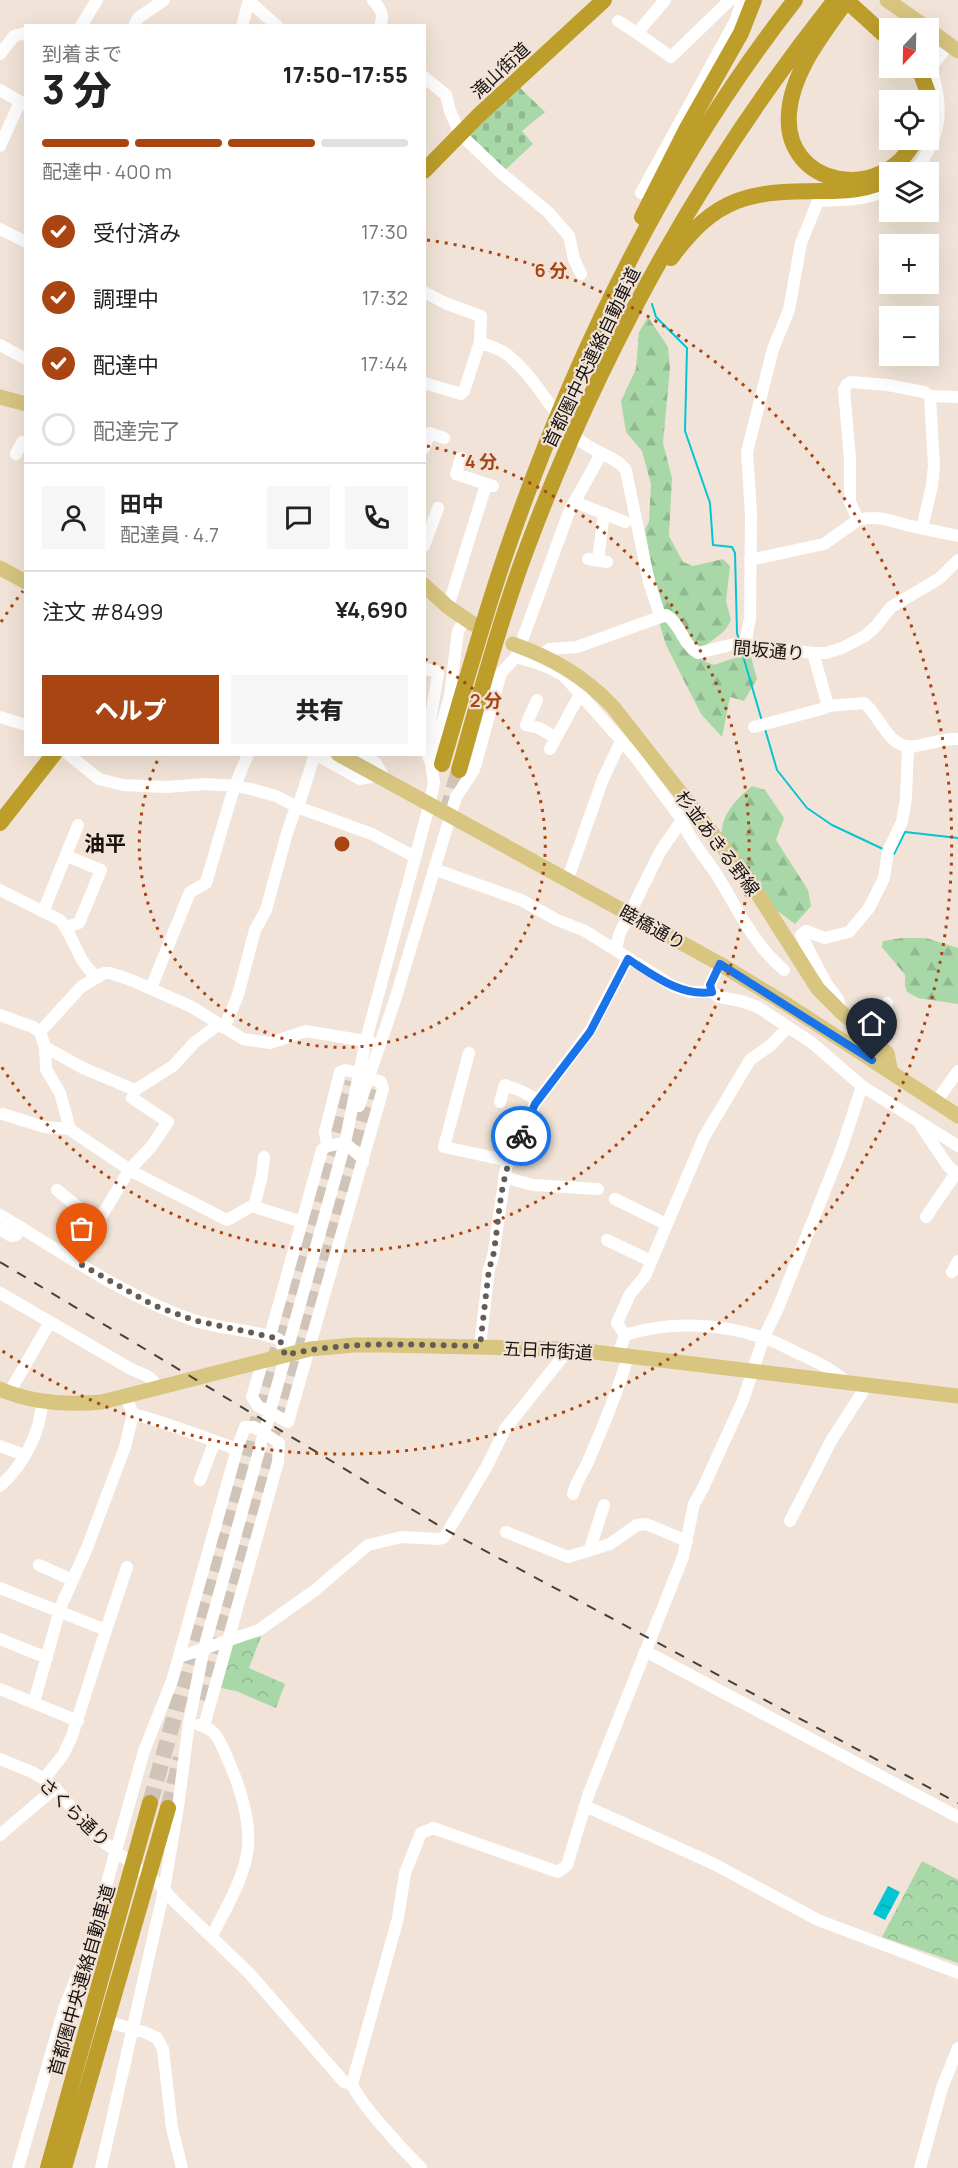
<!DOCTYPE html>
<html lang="ja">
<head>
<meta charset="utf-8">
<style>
	:root { --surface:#fff; --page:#f6f6f6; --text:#222; --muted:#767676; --line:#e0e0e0; --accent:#a94513 }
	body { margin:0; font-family:Manrope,"Noto Sans JP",sans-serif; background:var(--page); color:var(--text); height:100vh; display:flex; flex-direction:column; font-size:22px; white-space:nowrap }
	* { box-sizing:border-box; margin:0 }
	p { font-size:20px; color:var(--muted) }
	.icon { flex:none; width:33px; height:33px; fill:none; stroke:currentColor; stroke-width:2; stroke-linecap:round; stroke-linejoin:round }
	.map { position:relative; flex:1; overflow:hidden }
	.drawer { position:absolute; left:24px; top:24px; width:402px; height:732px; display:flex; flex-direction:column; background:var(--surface); border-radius:0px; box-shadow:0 6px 24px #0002 }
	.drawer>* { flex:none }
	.needle { width:39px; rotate:202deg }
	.tools { position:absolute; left:879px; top:18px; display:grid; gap:12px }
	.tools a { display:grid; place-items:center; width:60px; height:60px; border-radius:0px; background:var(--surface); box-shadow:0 6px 24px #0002; font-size:30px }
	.pin { position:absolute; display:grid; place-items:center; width:51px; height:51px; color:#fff; margin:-62px -26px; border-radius:50% 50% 50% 0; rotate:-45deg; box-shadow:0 0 6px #0007 }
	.pin .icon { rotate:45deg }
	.courier { position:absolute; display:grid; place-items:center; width:60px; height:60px; margin:-30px; border:4px solid #1a73e8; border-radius:50%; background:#fff; color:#222; box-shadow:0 2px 8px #0007 }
	.headline em { font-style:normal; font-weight:800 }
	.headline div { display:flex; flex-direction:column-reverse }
	.headline { display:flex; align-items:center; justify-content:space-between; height:102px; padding:0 18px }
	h1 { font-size:39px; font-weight:800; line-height:45px }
	.bar { display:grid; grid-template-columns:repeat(4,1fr); gap:9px 6px; align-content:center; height:72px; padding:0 18px }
	.bar i { height:8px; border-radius:4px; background:var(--line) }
	.bar .active { background:var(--accent) }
	.bar p { grid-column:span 4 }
	.line { display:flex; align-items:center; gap:15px; padding:0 18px; border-top:2px solid var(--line) }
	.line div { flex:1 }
	.round { display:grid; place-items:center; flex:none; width:63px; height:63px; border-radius:0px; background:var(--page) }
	ol { padding:0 18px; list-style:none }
	li { display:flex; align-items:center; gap:18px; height:66px }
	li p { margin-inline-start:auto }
	li .icon { padding:6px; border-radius:50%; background:var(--accent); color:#fff; stroke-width:4 }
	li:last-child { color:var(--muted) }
	li i { width:33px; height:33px; border:3px solid var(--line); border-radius:50% }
	.cta { display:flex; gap:12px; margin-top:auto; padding:12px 18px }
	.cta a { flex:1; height:69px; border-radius:0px; background:var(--accent); color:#fff; font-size:24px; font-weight:800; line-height:69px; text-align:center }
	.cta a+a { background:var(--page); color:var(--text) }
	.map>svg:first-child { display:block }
	.forest { fill:url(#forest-firs) }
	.cemetery { fill:url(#cemetery-stones) }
	.park { fill:url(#park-crowns) }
	.water { fill:url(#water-ripples) }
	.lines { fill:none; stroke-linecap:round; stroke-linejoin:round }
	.stream { stroke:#04c5d2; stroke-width:2 }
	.highway-tunnel { stroke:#d0c4b9; stroke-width:16; stroke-dasharray:16 8; stroke-linecap:butt }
	.minor { stroke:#fff; stroke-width:12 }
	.major { stroke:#d7c580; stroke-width:15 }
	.highway { stroke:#bd9e2b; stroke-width:16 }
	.rail { stroke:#47403a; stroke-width:2; stroke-dasharray:10 10; stroke-linecap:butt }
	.done { stroke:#645c55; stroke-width:6; stroke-dasharray:0 10.8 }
	.route { stroke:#1a73e8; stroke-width:8 }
	.ring { fill:none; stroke:#a94513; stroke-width:3; stroke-dasharray:3 6 }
	.labels { text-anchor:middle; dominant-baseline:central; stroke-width:4.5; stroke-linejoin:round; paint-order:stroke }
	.street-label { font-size:18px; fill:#18130f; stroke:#f1e3d7 }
	.quarter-label { font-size:21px; font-weight:bold; fill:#18130f; stroke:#f1e3d7 }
	.centre { fill:#a94513; stroke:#f1e3d7; stroke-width:3 }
	.ring-label { font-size:18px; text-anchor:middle; font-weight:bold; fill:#a94513; stroke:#f1e3d7; stroke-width:4.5; stroke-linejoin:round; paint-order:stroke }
</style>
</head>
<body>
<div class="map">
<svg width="958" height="2168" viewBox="0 0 958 2168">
	<defs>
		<pattern id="forest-firs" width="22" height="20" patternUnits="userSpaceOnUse" patternTransform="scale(1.5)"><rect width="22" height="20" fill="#a9d8a8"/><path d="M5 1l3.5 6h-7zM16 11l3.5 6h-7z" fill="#91b88f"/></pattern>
		<pattern id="cemetery-stones" width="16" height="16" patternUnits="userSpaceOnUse" patternTransform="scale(1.5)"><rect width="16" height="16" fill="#a9d8a8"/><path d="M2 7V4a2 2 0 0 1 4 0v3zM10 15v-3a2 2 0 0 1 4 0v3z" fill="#91b88f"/></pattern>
		<pattern id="park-crowns" width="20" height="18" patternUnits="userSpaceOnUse" patternTransform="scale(1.5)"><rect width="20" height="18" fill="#a9d8a8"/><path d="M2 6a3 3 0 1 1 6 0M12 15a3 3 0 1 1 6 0" fill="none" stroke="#91b88f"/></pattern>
		<pattern id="water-ripples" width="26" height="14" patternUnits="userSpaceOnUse" patternTransform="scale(1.5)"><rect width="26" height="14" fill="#04c5d2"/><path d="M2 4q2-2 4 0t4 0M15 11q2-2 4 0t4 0" fill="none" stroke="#04a8b3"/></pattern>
	</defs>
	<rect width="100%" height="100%" fill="#f1e3d7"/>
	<path class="forest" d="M 648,317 L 668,347 L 670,368 L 663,443 L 672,478 L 669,536 L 683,562 L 693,566 L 723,559 L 730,566 L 726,601 L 731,620 C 728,625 726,630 722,633 C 713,641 698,646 702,660 L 714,665 L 734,658 L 751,657 L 757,679 L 744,701 L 730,697 L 722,737 L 701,714 L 666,645 L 659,622 L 663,607 L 651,565 L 645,529 L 649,522 L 651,484 L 642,451 L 626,432 L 621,401 L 636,369 L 639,332 Z
		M 752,786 L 765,790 L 784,818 L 776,840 L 808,890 L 811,906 L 795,924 L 740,883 L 719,852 C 721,844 721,837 722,829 C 724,811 739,797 752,786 Z
		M 902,938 L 926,938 L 958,948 L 958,1004 L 918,998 L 907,992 L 905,986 L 905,975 L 882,947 L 883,941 Z"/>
	<path class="cemetery" d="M 519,87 L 545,112 L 522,131 L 533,144 L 504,171 L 466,135 Z"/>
	<path class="park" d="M 264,1629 L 249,1668 L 285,1684 L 276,1708 L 236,1691 L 221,1688 L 234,1641 Z
		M 922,1861 L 958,1880 L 958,1963 L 882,1937 Z"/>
	<path class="water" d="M 888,1886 L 900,1892 L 885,1920 L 873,1914 Z"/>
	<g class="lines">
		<path class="stream" d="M 652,304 L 656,317 L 687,348 L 685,431 L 710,503 L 713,545 L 732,547 L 735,553 L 737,633 L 739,640
			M 741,649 L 762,721
			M 765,729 L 777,770 L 807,808 L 832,825 L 883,849
			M 891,852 L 894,854 L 905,832 L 958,838"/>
		<path class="highway-tunnel" d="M 447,812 L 459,770
			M 198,1699 L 369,1088
			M 150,1803 L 353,1082
			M 168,1808 L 181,1758"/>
		<path class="minor" d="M 373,0 C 380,9 385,14 380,26
			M 249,1 L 277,26
			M 618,21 L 637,33 L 665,0
			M 81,26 L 97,0
			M 134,26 L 138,18 L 164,0
			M 242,26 L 249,0
			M 637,33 L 671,57 L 730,0
			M 0,54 L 14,36 L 26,33
			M 424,77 L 446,95 L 450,111 L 460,134 L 501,173 L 548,212 L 569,236 L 574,259 L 581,274
			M 0,90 L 26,105
			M 0,146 L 20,102
			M 914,172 C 931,151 942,127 938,99 C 937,88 933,77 932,66 L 949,44
			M 641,193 L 736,20 L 742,0
			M 0,229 L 26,242
			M 424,292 L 447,304 L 481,316 L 480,342 L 464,391 L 461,394 L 424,383
			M 480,342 C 489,346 502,349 509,356 C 538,380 553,416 581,441 C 593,452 620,458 626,471 L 649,582 L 660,616
			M 0,345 L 26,359
			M 424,448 L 430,433 L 444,438
			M 16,454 L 22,442 L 26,443
			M 461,458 L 456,474 L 493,486
			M 575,502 L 625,522
			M 858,520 L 850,502 L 850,459 L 844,390 L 847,384 L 851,382 L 888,385 L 924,392 L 930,396 L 958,397
			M 922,528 L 932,486 L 934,466 L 930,396
			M 424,546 L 438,508
			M 588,559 L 607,562
			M 598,560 L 604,513
			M 750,560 L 824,544 L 858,520 C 875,515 889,520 906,525 C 923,529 941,532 958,536
			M 448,607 L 486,485
			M 745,644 L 750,618 L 751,514 L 747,452 L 773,349 L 789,310 L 801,243 L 818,201 C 843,200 866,200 890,190
			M 813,653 L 828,706
			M 542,655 L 549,649 L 577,647 L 666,615 C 681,624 682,644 698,653 L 734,644 L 745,644 L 813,653 L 826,653 L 842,648 L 865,636 L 876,626 L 891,607 L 940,578 L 958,560
			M 516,657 C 534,662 550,666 565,677 L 634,755 L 682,820 L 660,852 L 619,935 L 616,950
			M 424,669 L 435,671 L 438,674 L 426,746 L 429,759
			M 537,700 L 526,725 L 539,728 L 556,738
			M 0,717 L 26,725
			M 754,727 L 825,708 L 828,706 L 864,703 C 881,716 888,751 916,746 C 930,744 943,738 958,739
			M 550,749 L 580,694
			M 68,754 L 99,779 L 123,785 L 166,787 L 206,784 L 236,786 L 255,790 L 276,796 L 297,807 L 372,834 L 415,857
			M 315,754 L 360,779 L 376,776
			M 362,754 L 375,762 L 386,781
			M 682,820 C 690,841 705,857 717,875 C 737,908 754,945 784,970
			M 434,869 L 521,900 L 557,920 L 585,931 L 673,986 L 690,992 L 712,992
			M 567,881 L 603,779 L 621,741
			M 0,890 L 60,920 C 75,937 78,966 99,977
			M 43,912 L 78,825
			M 66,927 L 79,923 L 101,870 L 67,856
			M 720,964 L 710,985 L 712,992 L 719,997 L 741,1001 L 758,1007 L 788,1027 L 811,1042 L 862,1086 L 958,1146
			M 151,988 L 190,892 L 206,883 L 233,791 L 248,754
			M 840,1011 L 838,999 L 826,983 L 801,935 L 806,931 L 825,938 L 849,932 L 869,908 L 884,878 L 888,851 L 902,822 L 906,798 L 908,747
			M 0,1015 L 33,1027 L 40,1032 L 45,1047 L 46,1069 L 60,1093 L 70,1129 L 75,1133 L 133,1172 L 227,1220 L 252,1206 L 302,1222
			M 224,1028 L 238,995 L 255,930 L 266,910 L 287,833 L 295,810 L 299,804 L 315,754
			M 40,1032 L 81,987 L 104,973 L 110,973 L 131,980 L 192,1007 L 243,1039 L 270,1043 L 306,1031 L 371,1042
			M 865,1034 L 887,1003
			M 45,1047 L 83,1068 L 135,1090 L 173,1066 L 195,1042 L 218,1025
			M 469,1053 L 444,1147 L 509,1161
			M 500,1102 L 505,1085 L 521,1091 L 538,1100
			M 936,1102 L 958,1071
			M 359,1106 L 395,1000 L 456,797 L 474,770 L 501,673 L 516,657 L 569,512 L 601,454
			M 3,1114 L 44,1127 L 70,1129
			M 921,1126 L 948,1166 L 958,1175
			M 327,1146 L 325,1132 L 340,1072 L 345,1070 L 359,1073
			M 504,1177 L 533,1185 L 598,1189
			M 57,1190 L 97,1223
			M 615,1199 L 666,1224
			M 254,1207 L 262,1175 L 264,1157
			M 0,1215 C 62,1252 122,1295 190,1319 C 217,1329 248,1329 276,1338 L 280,1340 L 285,1355
			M 926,1217 L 956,1173
			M 0,1229 L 11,1236 L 16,1235 L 21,1227
			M 607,1240 L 651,1261
			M 67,1255 L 85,1241 L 90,1235 L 130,1169 L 151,1147 L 168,1122 L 132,1098 L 135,1090
			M 952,1272 L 958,1261
			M 0,1293 L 131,1369 C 141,1374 154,1376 157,1388
			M 625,1335 L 617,1323 L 630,1294 L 645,1276 L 704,1137 L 750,1060 L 771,1045 L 788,1027
			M 270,1336 L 322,1150 L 327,1146 L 345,1143 L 361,1157 L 363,1163
			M 480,1346 L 489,1269 L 493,1257 L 506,1168 L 512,1151 L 523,1133 L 535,1104 L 589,1032 L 628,959
			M 618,1355 L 625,1335 C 668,1321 718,1323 761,1337 C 774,1340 787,1348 799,1354 C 816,1361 833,1369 846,1382
			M 263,1360 L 252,1397 L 258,1406 L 288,1422 L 383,1089 L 381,1082 L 369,1078
			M 9,1393 L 50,1322
			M 133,1414 C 169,1423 202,1437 237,1449
			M 0,1446 L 24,1455
			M 200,1480 L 215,1441
			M 0,1486 C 23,1466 41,1432 42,1401
			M 573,1494 C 577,1479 585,1470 590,1457 C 604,1424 618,1391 628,1356
			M 790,1521 L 831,1441 L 867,1385
			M 450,1528 L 487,1466 L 505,1429 L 569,1349
			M 506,1532 L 568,1557 L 610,1544 L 637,1525 L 646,1524 L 687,1541
			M 590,1549 L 604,1505
			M 39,1565 L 72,1580
			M 0,1588 L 106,1630 L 72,1736 L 63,1755 L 44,1779
			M 106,1630 L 127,1567
			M 0,1639 L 47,1658
			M 645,1651 L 958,1817
			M 179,1657 L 259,1630 L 314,1591 L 368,1545 L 402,1537 L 439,1539 L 443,1538 L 446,1534
			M 0,1689 L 78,1721
			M 34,1702 L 61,1606 L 87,1548 L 125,1447 L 133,1414 L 126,1397
			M 199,1725 C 218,1729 221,1745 229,1762 C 240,1788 250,1817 248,1847 C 245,1878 225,1909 212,1936
			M 0,1759 L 32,1772 L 44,1779 L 55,1788 L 97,1837 L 160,1885 L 174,1901 L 249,1973 L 344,2082 L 352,2084
			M 585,1806 L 712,1863 L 818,1920 L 958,1973
			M 0,1835 L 55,1788
			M 64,2009 L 144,2032 L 157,2038 L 163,2049 L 172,2128 L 182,2168
			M 18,2168 L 64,2009 L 90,1943 L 144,1751 L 172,1681 L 237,1449 L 245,1427 L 254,1427 L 279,1443 L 278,1462 L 204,1726
			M 101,2168 L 164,1890 L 178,1807 L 189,1722 L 204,1648 L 345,1143 L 366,1040 L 429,806 L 434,783 L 431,763 L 450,695 L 458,631 L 465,620
			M 421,2168 C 405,2152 359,2103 352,2084 L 398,1918 L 405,1873 L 421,1833 L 433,1828 L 558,1872 L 567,1865 L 589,1793 L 683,1557 L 694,1504 L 703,1488 L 743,1400 L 764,1337 L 778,1308 L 841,1150 L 862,1086
			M 920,2168 L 942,2088 L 958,2048"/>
		<path class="major" d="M 887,0 L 927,28
			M 928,29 L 958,51
			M 0,397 L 26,404
			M 0,568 L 26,582
			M 424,585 L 448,607 L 473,624
			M 513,644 C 552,658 584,676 613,707 L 749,880 L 818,989 L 840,1011 L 887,1053 L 891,1072
			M 338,754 L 720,964 L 786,1004 L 958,1116
			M 0,1389 C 32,1403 67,1405 102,1402 L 310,1349 L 354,1345 L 383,1345 L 569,1349 L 958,1396"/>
		<path class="highway" d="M 846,0 L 890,40
			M 847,0 C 824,33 792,71 789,113 C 783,188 883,204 915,140
			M 919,68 L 929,96 L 928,124
			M 424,171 L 478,116 L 604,0
			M 642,217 L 686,130 L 741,33 L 754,0
			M 671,258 C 716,196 750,191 822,191 C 846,191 869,190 890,178
			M 442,764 C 463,692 483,619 508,547 C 575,353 668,162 795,0
			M 459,770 C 480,695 500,620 527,548 C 601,350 704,165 835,0
			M 0,823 L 54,754
			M 48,2168 L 150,1803
			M 64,2168 L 168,1808"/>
		<path class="rail" d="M 0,1262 L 448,1531 L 958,1803"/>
	</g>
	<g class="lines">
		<path class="done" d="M 82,1265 L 153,1305 L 193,1320 L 276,1338 L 280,1340 L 285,1355 C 349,1340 415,1345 480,1346 L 489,1269 L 493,1257 C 500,1216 499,1172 521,1136"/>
		<path class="route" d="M 521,1136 L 535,1104 L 590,1032 L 628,959 C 653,975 681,997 712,992 L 710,985 L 720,964 L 872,1060"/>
	</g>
	<g class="ring">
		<path d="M425 659A203 203 0 1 1 160 755"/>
		<path d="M1 622A407 407 0 0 1 23 591M427 446A407 407 0 1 1 1 1066"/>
		<path d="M427 240A610 610 0 1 1 1 1350"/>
	</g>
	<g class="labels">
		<g class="street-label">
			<text transform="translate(500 70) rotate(-43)">滝山街道</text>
			<text transform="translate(591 357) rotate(-64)">首都圏中央連絡自動車道</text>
			<text transform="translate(769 650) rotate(5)">間坂通り</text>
			<text transform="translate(718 843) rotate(53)">杉並あきる野線</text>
			<text transform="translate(653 927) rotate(29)">睦橋通り</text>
			<text transform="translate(548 1350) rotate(3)">五日市街道</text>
			<text transform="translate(75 1812) rotate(44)">さくら通り</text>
			<text transform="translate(81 1980) rotate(-74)">首都圏中央連絡自動車道</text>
		</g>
		<g class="quarter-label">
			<text x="105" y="843">油平</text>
		</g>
	</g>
	<circle cx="342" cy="844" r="9" class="centre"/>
	<g class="ring-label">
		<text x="551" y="277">6 分</text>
		<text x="481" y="468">4 分</text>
		<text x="486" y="707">2 分</text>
	</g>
</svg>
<div class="tools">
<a><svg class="needle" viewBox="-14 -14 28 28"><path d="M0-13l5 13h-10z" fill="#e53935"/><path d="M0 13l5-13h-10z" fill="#767676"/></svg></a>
<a><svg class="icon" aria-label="locate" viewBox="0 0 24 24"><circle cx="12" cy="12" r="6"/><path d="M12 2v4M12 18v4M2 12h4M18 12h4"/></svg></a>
<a><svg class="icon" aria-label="layers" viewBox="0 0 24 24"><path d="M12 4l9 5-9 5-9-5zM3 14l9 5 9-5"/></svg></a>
<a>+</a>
<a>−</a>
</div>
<div class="pin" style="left:82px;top:1265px;background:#ea580c"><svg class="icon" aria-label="bag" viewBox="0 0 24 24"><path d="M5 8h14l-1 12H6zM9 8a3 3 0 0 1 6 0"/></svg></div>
<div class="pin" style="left:872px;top:1060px;background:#1f2937"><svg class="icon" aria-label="home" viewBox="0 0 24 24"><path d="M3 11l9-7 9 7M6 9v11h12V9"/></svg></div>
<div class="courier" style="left:521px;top:1136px"><svg class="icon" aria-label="bike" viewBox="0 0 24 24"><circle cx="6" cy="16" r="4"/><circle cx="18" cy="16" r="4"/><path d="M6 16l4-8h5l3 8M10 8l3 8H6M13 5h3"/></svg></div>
<section class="drawer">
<div class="headline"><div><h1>3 分</h1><p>到着まで</p></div><em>17:50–17:55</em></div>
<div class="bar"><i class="active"></i><i class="active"></i><i class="active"></i><i></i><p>配達中 · 400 m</p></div>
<ol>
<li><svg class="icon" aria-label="check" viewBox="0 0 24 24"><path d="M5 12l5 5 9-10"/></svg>受付済み<p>17:30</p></li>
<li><svg class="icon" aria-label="check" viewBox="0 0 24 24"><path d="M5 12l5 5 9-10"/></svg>調理中<p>17:32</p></li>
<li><svg class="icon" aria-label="check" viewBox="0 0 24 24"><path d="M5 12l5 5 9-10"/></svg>配達中<p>17:44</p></li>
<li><i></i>配達完了</li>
</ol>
<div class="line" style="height:108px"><a class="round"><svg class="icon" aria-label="person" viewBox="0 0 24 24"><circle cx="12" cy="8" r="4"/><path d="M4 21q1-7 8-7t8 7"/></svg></a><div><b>田中</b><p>配達員 · 4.7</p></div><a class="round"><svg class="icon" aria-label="chat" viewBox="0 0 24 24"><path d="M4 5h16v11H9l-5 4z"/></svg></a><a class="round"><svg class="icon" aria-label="phone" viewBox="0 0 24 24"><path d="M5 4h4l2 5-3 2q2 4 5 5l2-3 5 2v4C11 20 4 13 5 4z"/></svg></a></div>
<div class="line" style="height:78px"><div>注文 #8499</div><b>¥4,690</b></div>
<div class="cta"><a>ヘルプ</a><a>共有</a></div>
</section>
</div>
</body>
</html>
